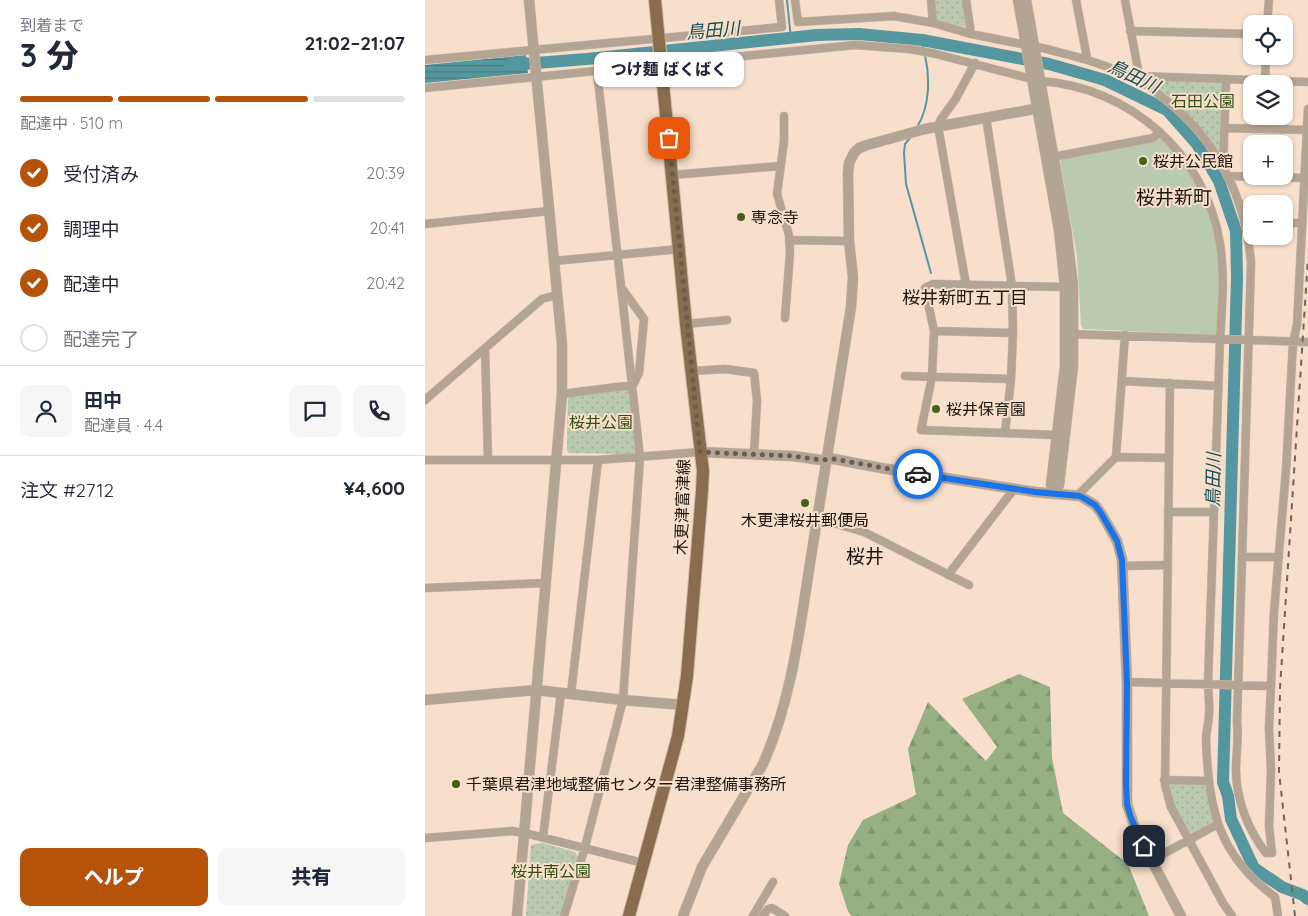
<!DOCTYPE html>
<html lang="ja">
<head>
<meta charset="utf-8">
<style>
	:root { --surface:#fff; --page:#f6f6f7; --text:#1f2937; --muted:#747a83; --line:#e0e1e3; --accent:#b45309 }
	body { margin:0; font-family:Quicksand,"Noto Sans JP",sans-serif; background:var(--page); color:var(--text); height:100vh; display:flex; flex-direction:column; font-size:19px; white-space:nowrap }
	* { box-sizing:border-box; margin:0 }
	p { font-size:16px; color:var(--muted) }
	.icon { flex:none; width:28px; height:28px; fill:none; stroke:currentColor; stroke-width:2; stroke-linecap:round; stroke-linejoin:round }
	.map { position:relative; flex:1; overflow:hidden }
	.details { display:flex; flex-direction:column; background:var(--surface); width:425px }
	.details>* { flex:none }
	.tools { position:absolute; left:818px; top:15px; display:grid; gap:10px }
	.tools a { display:grid; place-items:center; width:50px; height:50px; border-radius:10px; background:var(--surface); box-shadow:0 1px 4px #0004; font-size:25px }
	.pin { position:absolute; display:grid; place-items:center; width:42px; height:42px; color:#fff; margin:-21px; border-radius:10px; box-shadow:0 2px 8px #0006 }
	.courier { position:absolute; display:grid; place-items:center; width:50px; height:50px; margin:-25px; border:4px solid #1a73e8; border-radius:50%; background:#fff; color:#222; box-shadow:0 1px 6px #0007 }
	.bubble { position:absolute; height:35px; border-radius:10px; background:var(--surface); box-shadow:0 1px 4px #0004; font-size:16px; font-weight:800; line-height:35px; text-align:center }
	.headline em { font-style:normal; font-weight:800 }
	.headline div { display:flex; flex-direction:column-reverse }
	.headline { display:flex; align-items:center; justify-content:space-between; height:85px; padding:0 20px }
	h1 { font-size:32px; font-weight:800; line-height:38px }
	.bar { display:grid; grid-template-columns:repeat(4,1fr); gap:8px 5px; align-content:center; height:60px; padding:0 20px }
	.bar i { height:6px; border-radius:4px; background:var(--line) }
	.bar .on { background:var(--accent) }
	.bar p { grid-column:span 4 }
	.line { display:flex; align-items:center; gap:12px; padding:0 20px; border-top:1px solid var(--line) }
	.line div { flex:1 }
	.round { display:grid; place-items:center; flex:none; width:52px; height:52px; border-radius:10px; background:var(--page) }
	ol { padding:0 20px; list-style:none }
	li { display:flex; align-items:center; gap:15px; height:55px }
	li p { margin-inline-start:auto }
	li .icon { padding:5px; border-radius:50%; background:var(--accent); color:#fff; stroke-width:4 }
	li:last-child { color:var(--muted) }
	li i { width:28px; height:28px; border:2px solid var(--line); border-radius:50% }
	.action { display:flex; gap:10px; margin-top:auto; padding:10px 20px }
	.action a { flex:1; height:58px; border-radius:10px; background:var(--accent); color:#fff; font-size:20px; font-weight:800; line-height:58px; text-align:center }
	.action a+a { background:var(--page); color:var(--text) }
	main { display:flex; flex:1; min-height:0 }
	.map>svg:first-child { display:block }
	.green { fill:#b9caae }
	.forest { fill:url(#forest-firs) }
	.park { fill:url(#park-dots) }
	.water { fill:url(#water-rules) }
	.lines { fill:none; stroke-linecap:round; stroke-linejoin:round }
	.stream { stroke:#55979e; stroke-width:2 }
	.river { stroke:#55979e; stroke-width:12 }
	.minor-casing { stroke:#d0bba9; stroke-width:9 }
	.tertiary-casing { stroke:#d0bba9; stroke-width:11 }
	.primary-casing { stroke:#d0bba9; stroke-width:14 }
	.minor { stroke:#b4a493; stroke-width:8 }
	.tertiary { stroke:#b4a493; stroke-width:10 }
	.primary { stroke:#8a6d4e; stroke-width:12 }
	.rail { stroke:#726458; stroke-width:2; stroke-dasharray:6 6; stroke-linecap:butt }
	.done { stroke:#695c50; stroke-width:5; stroke-dasharray:0 9 }
	.route { stroke:#1a73e8; stroke-width:6 }
	.poi-dot { fill:#436317; stroke:#f7dfcb; stroke-width:2 }
	.labels { text-anchor:middle; dominant-baseline:central; stroke-width:4; stroke-linejoin:round; paint-order:stroke }
	.park-label { font-size:16px; fill:#315110; stroke:#f7dfcb }
	.poi-label { font-size:16px; fill:#1d150e; stroke:#f7dfcb; text-anchor:start }
	.street-label { font-size:16px; fill:#1d150e; stroke:#f7dfcb }
	.water-label { font-size:18px; font-style:italic; fill:#134e54; stroke:#f7dfcb }
	.neighbourhood-label { font-size:18px; fill:#1d150e; stroke:#f7dfcb }
	.quarter-label { font-size:19px; fill:#1d150e; stroke:#f7dfcb }
</style>
</head>
<body>
<main>
<section class="details">
<div class="headline"><div><h1>3 分</h1><p>到着まで</p></div><em>21:02–21:07</em></div>
<div class="bar"><i class="on"></i><i class="on"></i><i class="on"></i><i></i><p>配達中 · 510 m</p></div>
<ol>
<li><svg class="icon" aria-label="check" viewBox="0 0 24 24"><path d="M5 12l5 5 9-10"/></svg>受付済み<p>20:39</p></li>
<li><svg class="icon" aria-label="check" viewBox="0 0 24 24"><path d="M5 12l5 5 9-10"/></svg>調理中<p>20:41</p></li>
<li><svg class="icon" aria-label="check" viewBox="0 0 24 24"><path d="M5 12l5 5 9-10"/></svg>配達中<p>20:42</p></li>
<li><i></i>配達完了</li>
</ol>
<div class="line" style="height:90px"><a class="round"><svg class="icon" aria-label="person" viewBox="0 0 24 24"><circle cx="12" cy="8" r="4"/><path d="M4 21q1-7 8-7t8 7"/></svg></a><div><b>田中</b><p>配達員 · 4.4</p></div><a class="round"><svg class="icon" aria-label="chat" viewBox="0 0 24 24"><path d="M4 5h16v11H9l-5 4z"/></svg></a><a class="round"><svg class="icon" aria-label="phone" viewBox="0 0 24 24"><path d="M5 4h4l2 5-3 2q2 4 5 5l2-3 5 2v4C11 20 4 13 5 4z"/></svg></a></div>
<div class="line" style="height:65px"><div>注文 #2712</div><b>¥4,600</b></div>
<div class="action"><a>ヘルプ</a><a>共有</a></div>
</section>
<div class="map">
<svg width="883" height="916" viewBox="0 0 883 916">
	<defs>
		<pattern id="forest-firs" width="22" height="20" patternUnits="userSpaceOnUse" patternTransform="scale(1.25)"><rect width="22" height="20" fill="#96b083"/><path d="M5 1l3.5 6h-7zM16 11l3.5 6h-7z" fill="#819670"/></pattern>
		<pattern id="park-dots" width="8" height="8" patternUnits="userSpaceOnUse" patternTransform="scale(1.25)"><rect width="8" height="8" fill="#b9caae"/><path d="M2 2h.1M6 6h.1" fill="none" stroke="#9fad94" stroke-width="1.8" stroke-linecap="round"/></pattern>
		<pattern id="water-rules" width="6" height="5" patternUnits="userSpaceOnUse" patternTransform="scale(1.25)"><rect width="6" height="5" fill="#55979e"/><path d="M0 2.5h6" fill="none" stroke="#467a7f"/></pattern>
	</defs>
	<rect width="100%" height="100%" fill="#f7dfcb"/>
	<path class="green" d="M 736,139 L 758,162 L 781,202 L 793,243 L 796,288 L 791,333 L 790,335 L 658,329 L 656,325 L 652,256 L 635,162 L 637,159 Z"/>
	<path class="forest" d="M 594,674 L 625,687 L 627,758 L 638,813 L 703,864 L 724,916 L 426,916 L 423,911 L 414,884 L 423,845 L 438,820 L 491,795 L 483,749 L 503,702 L 561,761 L 572,747 L 537,699 Z"/>
	<path class="park" d="M 509,0 L 537,0 L 541,25 L 539,27 L 512,21 L 511,18 Z
		M 717,78 L 797,83 L 797,157 L 774,126 L 749,100 Z
		M 204,386 L 211,453 L 198,454 L 144,453 L 142,450 L 143,395 Z
		M 742,781 L 779,782 L 790,821 L 769,835 L 761,830 L 743,797 Z
		M 118,843 L 150,852 L 153,857 L 137,916 L 101,916 L 106,845 Z"/>
	<path class="water" d="M 101,55 L 103,73 L 0,83 L 0,65 Z"/>
	<g class="lines">
		<path class="stream" d="M 362,0 L 366,39
			M 497,40 L 499,50
			M 492,127 C 505,107 505,77 500,55
			M 485,138 L 480,144 L 479,153 L 481,184 L 506,273"/>
		<path class="river" d="M 85,65 L 162,59 L 392,35 L 434,34 L 497,40 L 624,64 L 680,80 L 742,110 L 772,144 L 794,181 L 811,231 L 812,277 L 798,782 L 803,796 L 806,819 L 829,868 L 857,887 L 878,895 L 883,899"/>
		<defs>
			<path id="minor" d="M 370,0 L 373,22 L 469,16 L 508,23 L 546,34 L 601,45
				M 506,0 L 508,23
				M 541,0 L 546,34
				M 651,0 L 662,58
				M 700,0 L 715,80
				M 842,24 L 844,0
				M 705,31 L 826,34
				M 609,46 C 645,55 680,63 713,80 C 723,85 732,93 741,100 C 792,140 821,198 826,263 L 812,723 C 814,740 811,753 811,770 C 811,799 823,830 841,853 L 847,853 L 844,826 L 846,771 L 844,728 L 846,686 L 849,612 L 861,470 L 868,342 L 872,325 L 883,109
				M 0,60 L 357,27 L 354,0
				M 714,76 L 883,82
				M 840,80 L 841,56
				M 615,81 C 705,87 781,154 795,244 C 800,275 797,307 795,339 L 783,683 C 783,693 785,704 784,714 C 784,722 781,731 781,740 C 784,809 792,854 850,897 L 853,916
				M 0,88 L 430,45 L 485,49 L 511,54 L 607,79
				M 359,116 L 359,141 L 352,194 L 364,235 L 365,253 L 360,318
				M 561,117 L 587,286 L 588,333 L 586,379 L 580,433
				M 800,128 L 882,130
				M 628,157 L 728,138 L 735,132
				M 798,167 L 801,79
				M 247,175 L 355,166
				M 803,176 L 879,178
				M 859,223 L 876,223
				M 0,224 L 124,211
				M 364,240 L 424,241
				M 129,261 L 255,249
				M 541,285 L 513,126 L 516,119 L 530,100 L 550,63
				M 261,324 L 302,320
				M 509,331 L 588,333
				M 643,334 L 883,342
				M 60,349 L 63,460
				M 267,371 L 300,369 L 329,373 L 332,401 L 329,454
				M 480,376 L 586,379
				M 697,381 L 793,386
				M 745,383 L 740,785 L 746,807 L 798,903 L 807,916
				M 137,394 L 208,385 L 214,373 L 219,319 L 196,287
				M 0,400 L 117,299 L 132,295
				M 632,435 L 496,430 L 507,377 L 509,331 L 500,288 L 508,284 L 640,287
				M 691,457 L 744,458
				M 0,460 L 173,460 L 275,452
				M 652,496 L 691,457 L 700,335
				M 743,512 L 789,512
				M 392,518 L 439,532 L 544,585
				M 817,557 L 854,557
				M 697,566 L 742,565
				M 523,575 L 589,489
				M 0,588 L 121,583
				M 702,682 L 846,686
				M 146,694 L 173,460
				M 739,780 L 783,781
				M 118,837 L 136,693
				M 0,838 L 87,831 L 104,834 L 218,863
				M 727,860 L 793,824
				M 139,916 L 160,847 L 198,700 L 215,457 L 172,71
				M 328,916 L 348,882
				M 338,916 L 343,909 L 347,908 L 360,916"/>
			<path id="tertiary" d="M 593,0 L 634,230 L 640,287 L 640,366 L 626,485 L 630,494
				M 601,0 L 641,228 L 648,285 L 648,366 L 634,485 L 630,494
				M 275,452 L 368,456 L 396,460 L 409,459 L 456,468 L 610,492 L 655,496 L 670,505 L 676,513 L 692,541 L 697,559 L 702,684 L 702,804 L 711,831 L 756,916
				M 0,700 L 111,690 L 198,700 L 258,705
				M 92,916 L 137,394 L 137,344 L 104,0
				M 258,916 L 277,867 L 338,764 C 367,699 375,627 386,557 C 399,474 413,390 426,307 L 428,277 L 424,241 L 423,173 L 424,163 L 429,153 L 434,148 L 442,145 L 500,129 L 620,107"/>
			<path id="primary" d="M 204,916 L 253,736 L 262,676 L 277,491 L 278,471 L 261,324 L 230,0"/>
		</defs>
		<use href="#minor" class="minor-casing"/>
		<use href="#tertiary" class="tertiary-casing"/>
		<use href="#primary" class="primary-casing"/>
		<use href="#minor" class="minor"/>
		<use href="#tertiary" class="tertiary"/>
		<use href="#primary" class="primary"/>
		<path class="rail" d="M 870,916 L 854,772 L 855,688 L 883,258"/>
	</g>
	<g class="lines">
		<path class="done" d="M 244,138 L 275,452 L 368,456 L 396,460 L 409,459 L 493,474"/>
		<path class="route" d="M 493,474 L 610,492 L 655,496 L 670,505 L 676,513 L 692,541 L 697,560 L 702,684 L 701,784 L 702,804 L 706,818 L 719,846"/>
	</g>
	<g class="poi-dot">
		<circle cx="718" cy="161" r="5"/>
		<circle cx="316" cy="217" r="5"/>
		<circle cx="511" cy="409" r="5"/>
		<circle cx="380" cy="503" r="5"/>
		<circle cx="31" cy="784" r="5"/>
	</g>
	<g class="labels">
		<g class="park-label">
			<text x="778" y="101">石田公園</text>
			<text x="176" y="422">桜井公園</text>
			<text x="126" y="871">桜井南公園</text>
		</g>
		<g class="poi-label">
			<text x="728" y="161">桜井公民館</text>
			<text x="326" y="217">専念寺</text>
			<text x="521" y="409">桜井保育園</text>
			<text x="380" y="520" text-anchor="middle">木更津桜井郵便局</text>
			<text x="41" y="784">千葉県君津地域整備センター君津整備事務所</text>
		</g>
		<g class="street-label">
			<text transform="translate(257 507) rotate(-88)">木更津富津線</text>
		</g>
		<g class="water-label">
			<text transform="translate(288 30) rotate(-5)">鳥田川</text>
			<text transform="translate(709 76) rotate(25)">鳥田川</text>
			<text transform="translate(788 480) rotate(-89)">鳥田川</text>
		</g>
		<g class="neighbourhood-label">
			<text x="540" y="297">桜井新町五丁目</text>
		</g>
		<g class="quarter-label">
			<text x="749" y="197">桜井新町</text>
			<text x="440" y="556">桜井</text>
		</g>
	</g>
</svg>
<div class="tools">
<a><svg class="icon" aria-label="locate" viewBox="0 0 24 24"><circle cx="12" cy="12" r="6"/><path d="M12 2v4M12 18v4M2 12h4M18 12h4"/></svg></a>
<a><svg class="icon" aria-label="layers" viewBox="0 0 24 24"><path d="M12 4l9 5-9 5-9-5zM3 14l9 5 9-5"/></svg></a>
<a>+</a>
<a>−</a>
</div>
<div class="pin" style="left:244px;top:138px;background:#ea580c"><svg class="icon" aria-label="bag" viewBox="0 0 24 24"><path d="M5 8h14l-1 12H6zM9 8a3 3 0 0 1 6 0"/></svg></div>
<div class="pin" style="left:719px;top:846px;background:#1f2937"><svg class="icon" aria-label="home" viewBox="0 0 24 24"><path d="M3 11l9-7 9 7M6 9v11h12V9"/></svg></div>
<div class="courier" style="left:493px;top:474px"><svg class="icon" aria-label="car" viewBox="0 0 24 24"><path d="M5 17H2v-5l4-1 3-4h7l3 4 3 1v5h-3M9 17h6M6 11h13"/><circle cx="7" cy="17" r="2"/><circle cx="17" cy="17" r="2"/></svg></div>
<div class="bubble" style="left:169px;top:52px;width:150px">つけ麺 ばくばく</div>
</div>
</main>
</body>
</html>
